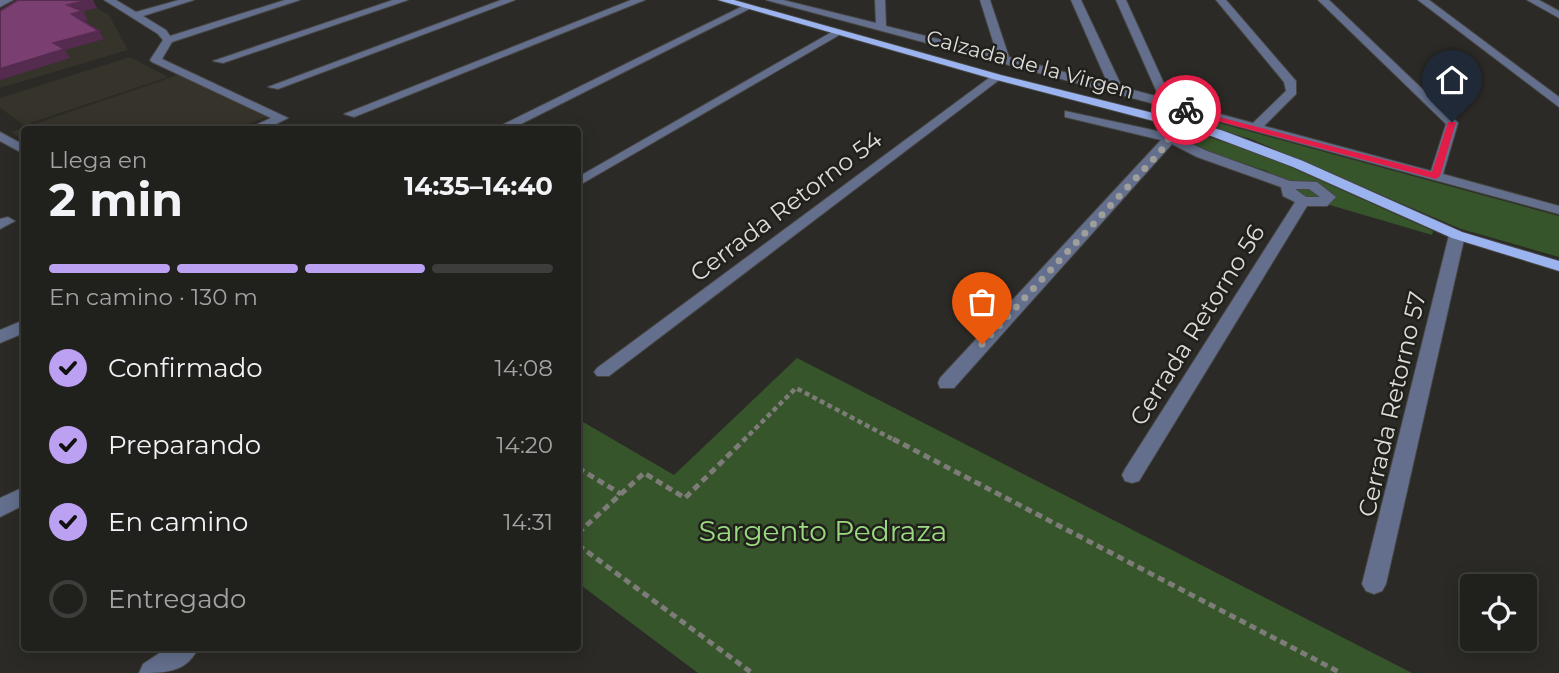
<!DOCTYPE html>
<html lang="es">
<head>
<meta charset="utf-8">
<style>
	:root { --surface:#20201c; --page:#2d2d29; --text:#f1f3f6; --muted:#a2a3a3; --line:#3d3e3b; --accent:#bca0f2 }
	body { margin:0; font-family:Montserrat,sans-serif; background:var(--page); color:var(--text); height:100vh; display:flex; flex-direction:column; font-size:26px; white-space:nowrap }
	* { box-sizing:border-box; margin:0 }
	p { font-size:23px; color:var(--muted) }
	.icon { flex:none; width:38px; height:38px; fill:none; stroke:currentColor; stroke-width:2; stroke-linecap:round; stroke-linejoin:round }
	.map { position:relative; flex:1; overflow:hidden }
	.drawer { position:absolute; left:21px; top:126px; width:560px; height:525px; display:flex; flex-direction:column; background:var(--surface); border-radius:7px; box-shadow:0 4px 18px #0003,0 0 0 2px var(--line) }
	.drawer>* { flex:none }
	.tools { position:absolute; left:1460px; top:574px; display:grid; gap:14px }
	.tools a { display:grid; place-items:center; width:77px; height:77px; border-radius:7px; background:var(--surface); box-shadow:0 4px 18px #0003,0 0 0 2px var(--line); font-size:35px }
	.pin { position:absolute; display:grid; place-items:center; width:60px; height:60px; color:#fff; margin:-72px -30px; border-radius:50% 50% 50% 0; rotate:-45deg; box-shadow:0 0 7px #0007 }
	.pin .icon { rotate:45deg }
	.courier { position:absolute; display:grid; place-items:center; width:70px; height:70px; margin:-35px; border:5px solid #e11d48; border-radius:50%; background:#fff; color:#222; box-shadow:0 2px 9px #0007 }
	.overview em { font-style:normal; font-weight:700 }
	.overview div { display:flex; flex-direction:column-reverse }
	.overview { display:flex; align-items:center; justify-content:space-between; height:119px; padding:0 28px }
	h1 { font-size:46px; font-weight:700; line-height:52px }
	.bar { display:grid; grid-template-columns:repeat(4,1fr); gap:10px 7px; align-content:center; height:84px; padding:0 28px }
	.bar i { height:9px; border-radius:5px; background:var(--line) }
	.bar .on { background:var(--accent) }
	.bar p { grid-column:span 4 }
	ol { padding:0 28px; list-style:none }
	li { display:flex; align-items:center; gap:21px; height:77px }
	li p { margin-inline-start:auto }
	li .icon { padding:7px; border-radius:50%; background:var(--accent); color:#111; stroke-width:4 }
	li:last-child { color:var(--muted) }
	li i { width:38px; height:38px; border:4px solid var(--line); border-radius:50% }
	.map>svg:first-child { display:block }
	.built { fill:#35332a }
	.green { fill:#37552b }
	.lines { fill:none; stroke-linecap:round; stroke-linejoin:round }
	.minor-casing { stroke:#474643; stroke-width:2 }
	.major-casing { stroke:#474643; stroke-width:2 }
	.path-far1 { stroke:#7d7c79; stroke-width:4.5; stroke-dasharray:5 3.5; stroke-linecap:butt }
	.path { stroke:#7d7c79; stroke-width:5; stroke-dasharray:7 4.5; stroke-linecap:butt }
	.minor { fill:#636f8c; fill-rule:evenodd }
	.major { fill:#9bb4f0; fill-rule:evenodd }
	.shaded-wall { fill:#552b4f }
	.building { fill:#7a3e71; stroke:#552b4f; stroke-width:2 }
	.route { fill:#e11d48 }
	.done { stroke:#9e9e9a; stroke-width:7; stroke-dasharray:0 12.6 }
	.labels { text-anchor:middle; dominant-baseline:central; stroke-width:5; stroke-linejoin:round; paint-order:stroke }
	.far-street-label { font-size:21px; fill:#dcdcd9; stroke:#21201c }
	.street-label { font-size:24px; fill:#dcdcd9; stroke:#21201c }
	.near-park-label { font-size:28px; fill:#9ada80; stroke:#21201c }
</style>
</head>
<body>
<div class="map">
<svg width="1559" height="673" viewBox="0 0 1559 673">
	<rect width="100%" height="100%" fill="#2b2a26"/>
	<path class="built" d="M 54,0 L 97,8 L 109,15 L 128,50 L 0,88 L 0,14 Z
		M 130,57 L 168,77 L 24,125 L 0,108 L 0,98 Z
		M 178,75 L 267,117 L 233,129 L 24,130 L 24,141 L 11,132 Z"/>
	<path class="green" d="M 1171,110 L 1559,216 L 1559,257 L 1461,229 L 1251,139 L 1167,115 Z
		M 1173,125 L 1268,157 L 1433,231 L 1432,235 L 1306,198 L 1267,171 L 1211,153 L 1171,131 Z
		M 797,358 L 1412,673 L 698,673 L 578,583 L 578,419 L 674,475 Z"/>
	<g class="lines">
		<defs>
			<path id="minor" d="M 0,0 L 13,0 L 0,7 Z
				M 104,0 L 116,0 L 136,12 L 179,0 L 194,0 L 143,16 L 166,30 L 170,36 L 285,0 L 300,0 L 172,42 L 162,59 L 288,118 L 264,130 L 245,130 L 271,118 L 152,62 L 150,60 L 163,40 L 158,34 Z
				M 393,0 L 408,0 L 223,63 L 213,61 Z
				M 501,0 L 515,0 L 278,89 L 268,87 Z
				M 631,0 L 645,0 L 354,117 L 344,114 Z
				M 766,0 L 783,0 L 876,23 L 875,0 L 885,0 L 886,26 L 997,54 L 980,0 L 990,0 L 1009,57 L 1108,84 L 1071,0 L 1081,0 L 1122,87 L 1159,97 L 1116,0 L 1126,0 L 1172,101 L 1253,123 L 1286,91 L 1284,82 L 1216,0 L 1226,0 L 1296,81 L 1296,94 L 1264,126 L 1431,171 L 1446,124 L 1318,0 L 1329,0 L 1458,123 L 1443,174 L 1559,206 L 1559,214 L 1174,109 L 1175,136 L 1207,151 L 1290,181 L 1317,182 L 1336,197 L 1327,206 L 1307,206 L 1139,481 L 1132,483 L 1125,481 L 1122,475 L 1125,469 L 1295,202 L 1283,196 L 1281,187 L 1197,157 L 1172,144 L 954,388 L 940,388 L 938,383 L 940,378 L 1161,140 L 1065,117 L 1065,111 L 1162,132 L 1162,106 ZM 1295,189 L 1309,189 L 1320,197 L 1306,197 Z
				M 1418,0 L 1429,0 L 1559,97 L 1559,107 Z
				M 1527,0 L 1539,0 L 1559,11 L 1559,18 Z
				M 745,5 L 753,7 L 509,130 L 492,130 Z
				M 837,29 L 842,32 L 841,34 L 578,186 L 578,177 Z
				M 993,75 L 1003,77 L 609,376 L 597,376 L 594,372 L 597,368 Z
				M 0,132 L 24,145 L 24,154 L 0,141 Z
				M 8,217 L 15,221 L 0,229 L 0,219 Z
				M 1457,230 L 1465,235 L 1386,584 L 1382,591 L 1374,594 L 1366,591 L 1362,584 L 1449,235 Z
				M 24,320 L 24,333 L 0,343 L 0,330 Z
				M 24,487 L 24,505 L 0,517 L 0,498 Z
				M 167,648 L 198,648 C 187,673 163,673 139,673 L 143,664 Z"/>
			<path id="major" d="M 718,0 L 734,0 L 1001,75 L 1221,130 L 1303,161 L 1462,232 L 1559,261 L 1559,271 L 1452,238 L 1293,167 L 1211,136 L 993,79 Z"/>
		</defs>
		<use href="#minor" class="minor-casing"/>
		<use href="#major" class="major-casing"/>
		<path class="path-far1" d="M 743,441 L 796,388 L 896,441"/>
		<path class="path" d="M 893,439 L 1341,673
			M 578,468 L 621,494
			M 578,533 L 644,473 L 685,498 L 745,439
			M 578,545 L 752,673"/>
		<use href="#minor" class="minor"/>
		<use href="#major" class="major"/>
	</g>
	<path class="shaded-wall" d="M 89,0 L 93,0 L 97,8 L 83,11 L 88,20 L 77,23 L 68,5 Z
		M 99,31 L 104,39 L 65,50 L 70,58 L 0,80 L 0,69 L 54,43 Z"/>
	<path class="building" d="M 18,0 L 89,0 L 68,5 L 83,11 L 72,14 L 99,31 L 54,43 L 65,49 L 0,69 L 0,11 Z"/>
	<path class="route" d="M 1184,108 L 1432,172 L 1448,122 L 1456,122 L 1440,176 L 1436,179 L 1184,112 Z"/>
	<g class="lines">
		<path class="done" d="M 982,344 L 1161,151 L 1169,138 L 1166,120 L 1168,106 L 1186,110"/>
	</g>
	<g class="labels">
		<g class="far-street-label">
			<text transform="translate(1030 64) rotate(15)">Calzada de la Virgen</text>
		</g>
		<g class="street-label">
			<text transform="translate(786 206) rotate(-37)">Cerrada Retorno 54</text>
			<text transform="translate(1197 325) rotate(-58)">Cerrada Retorno 56</text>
			<text transform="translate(1392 404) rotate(-77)">Cerrada Retorno 57</text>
		</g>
		<g class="near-park-label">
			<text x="823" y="531">Sargento Pedraza</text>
		</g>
	</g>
</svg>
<div class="tools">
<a><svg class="icon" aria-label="locate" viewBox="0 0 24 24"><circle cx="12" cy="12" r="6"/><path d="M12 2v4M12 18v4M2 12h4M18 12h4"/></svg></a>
</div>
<div class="pin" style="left:982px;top:344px;background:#ea580c"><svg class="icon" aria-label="bag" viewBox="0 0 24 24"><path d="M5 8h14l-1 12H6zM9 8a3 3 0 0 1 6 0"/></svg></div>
<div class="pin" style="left:1452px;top:122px;background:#1f2937"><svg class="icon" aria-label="home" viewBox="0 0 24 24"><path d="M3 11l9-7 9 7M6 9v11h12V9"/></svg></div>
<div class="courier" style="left:1186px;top:110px"><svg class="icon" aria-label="bike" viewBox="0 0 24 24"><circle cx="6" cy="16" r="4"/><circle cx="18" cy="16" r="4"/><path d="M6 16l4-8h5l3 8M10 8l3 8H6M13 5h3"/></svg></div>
<section class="drawer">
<div class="overview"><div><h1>2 min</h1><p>Llega en</p></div><em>14:35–14:40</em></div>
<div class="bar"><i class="on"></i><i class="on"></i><i class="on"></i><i></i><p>En camino · 130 m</p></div>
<ol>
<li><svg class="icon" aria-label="check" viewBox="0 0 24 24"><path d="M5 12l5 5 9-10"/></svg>Confirmado<p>14:08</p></li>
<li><svg class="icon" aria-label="check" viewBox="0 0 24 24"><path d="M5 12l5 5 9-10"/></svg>Preparando<p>14:20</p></li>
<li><svg class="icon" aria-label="check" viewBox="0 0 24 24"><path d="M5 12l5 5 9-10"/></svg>En camino<p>14:31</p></li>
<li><i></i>Entregado</li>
</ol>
</section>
</div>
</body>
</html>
